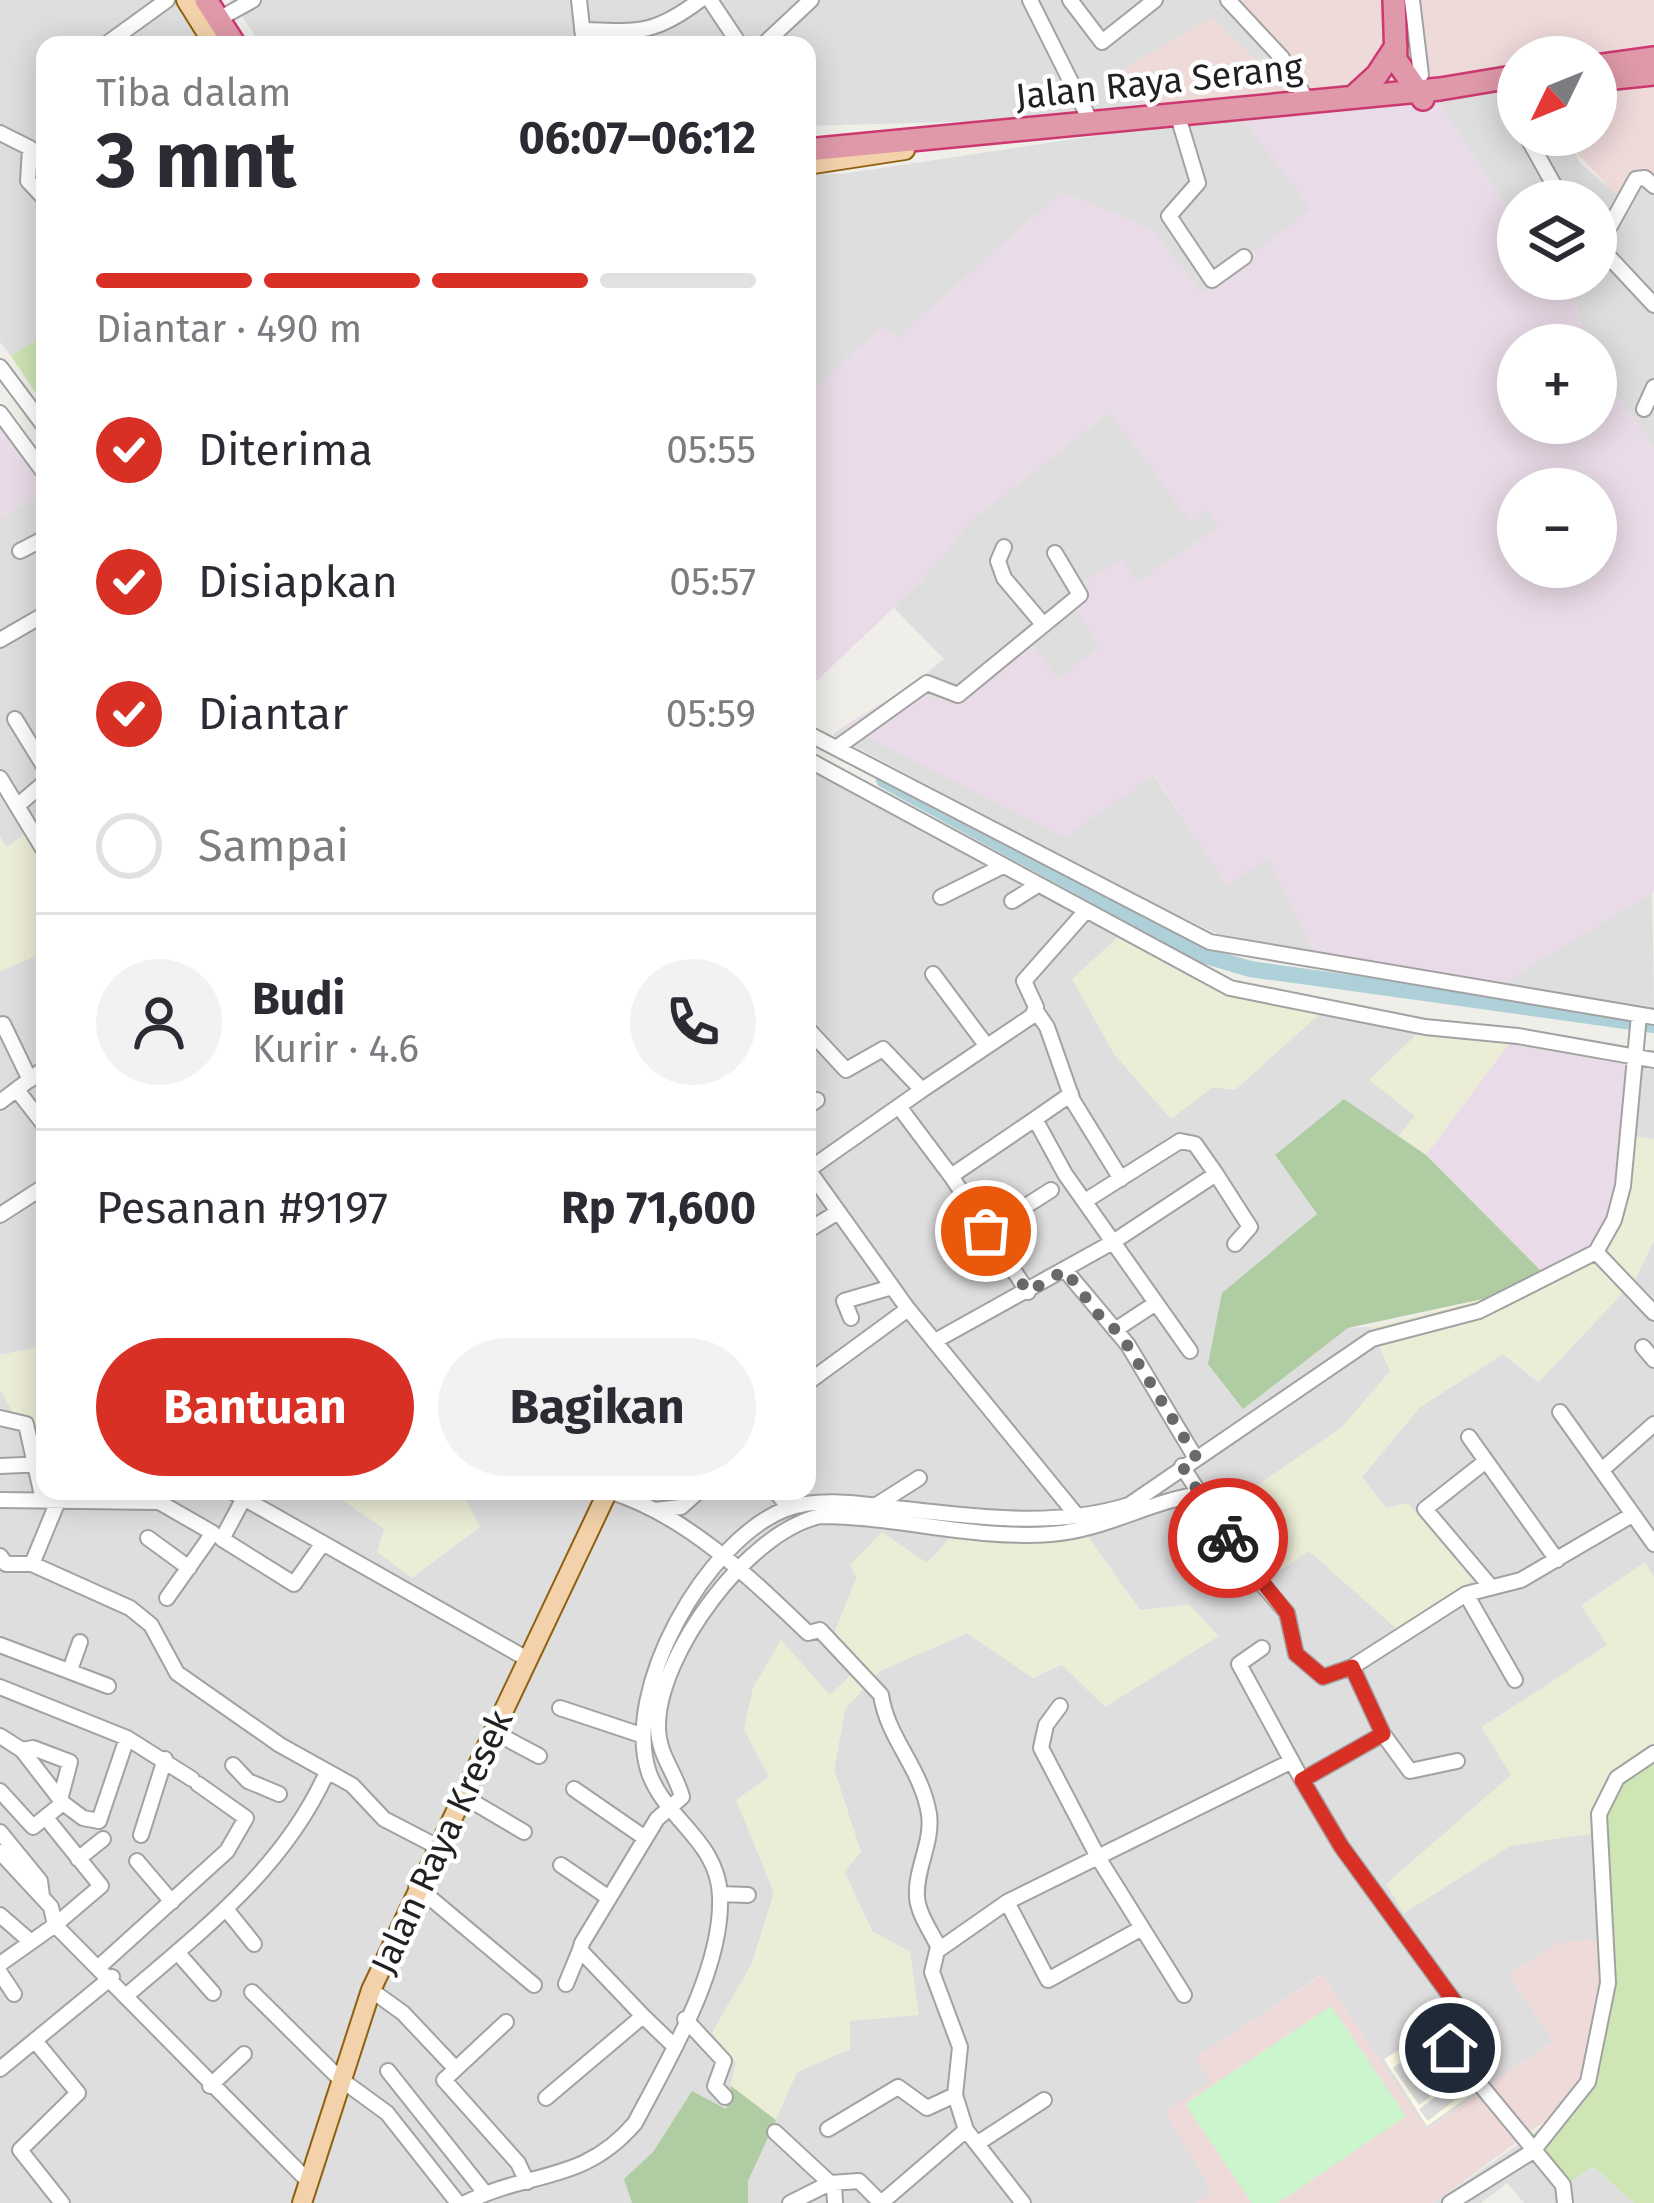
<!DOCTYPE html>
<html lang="id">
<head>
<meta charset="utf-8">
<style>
	:root { --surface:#fff; --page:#f2f2f3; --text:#2b2b33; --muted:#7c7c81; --line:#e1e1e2; --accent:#d93025 }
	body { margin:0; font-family:"Fira Sans",sans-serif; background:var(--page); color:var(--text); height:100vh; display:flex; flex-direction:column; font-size:45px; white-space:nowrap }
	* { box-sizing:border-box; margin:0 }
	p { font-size:39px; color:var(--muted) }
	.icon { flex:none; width:66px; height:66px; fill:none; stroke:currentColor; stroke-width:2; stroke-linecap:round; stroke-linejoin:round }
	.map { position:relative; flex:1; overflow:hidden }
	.drawer { position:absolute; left:36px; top:36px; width:780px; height:1464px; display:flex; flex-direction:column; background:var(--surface); border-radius:24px; box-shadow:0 6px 30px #0003 }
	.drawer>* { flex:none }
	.needle { width:78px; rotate:227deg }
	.fabs { position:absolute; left:1497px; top:36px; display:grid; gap:24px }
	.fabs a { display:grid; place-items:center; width:120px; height:120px; border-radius:50%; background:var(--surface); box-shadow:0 6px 30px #0003; font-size:60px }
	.pin { position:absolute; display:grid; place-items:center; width:102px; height:102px; color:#fff; margin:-51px; border:6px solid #fff; border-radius:50%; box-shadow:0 3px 12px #0007 }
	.courier { position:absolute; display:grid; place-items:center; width:120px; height:120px; margin:-60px; border:9px solid #d93025; border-radius:50%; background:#fff; color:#222; box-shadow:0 3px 15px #0007 }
	.overview em { font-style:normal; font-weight:700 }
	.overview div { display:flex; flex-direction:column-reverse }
	.overview { display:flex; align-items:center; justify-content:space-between; height:204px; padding:0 60px }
	h1 { font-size:78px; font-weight:700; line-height:90px }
	.bar { display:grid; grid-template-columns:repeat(4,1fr); gap:18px 12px; align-content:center; height:144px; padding:0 60px }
	.bar i { height:15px; border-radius:9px; background:var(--line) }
	.bar .active { background:var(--accent) }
	.bar p { grid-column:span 4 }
	.line { display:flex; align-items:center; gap:30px; padding:0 60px; border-top:3px solid var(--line) }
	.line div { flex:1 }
	.round { display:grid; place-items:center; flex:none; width:126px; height:126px; border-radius:63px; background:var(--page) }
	ol { padding:0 60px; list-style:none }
	li { display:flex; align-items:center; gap:36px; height:132px }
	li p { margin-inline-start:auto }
	li .icon { padding:12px; border-radius:50%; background:var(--accent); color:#fff; stroke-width:4 }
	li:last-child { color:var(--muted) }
	li i { width:66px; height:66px; border:6px solid var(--line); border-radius:50% }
	.cta { display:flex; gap:24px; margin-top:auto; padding:24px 60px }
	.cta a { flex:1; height:138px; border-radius:72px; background:var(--accent); color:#fff; font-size:48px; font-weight:700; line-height:138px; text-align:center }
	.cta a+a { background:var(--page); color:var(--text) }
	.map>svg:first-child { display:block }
	.residential { fill:#dfdede }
	.commercial { fill:#efdada }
	.industrial { fill:#e9dbe7; fill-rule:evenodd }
	.education { fill:#fcfce6; fill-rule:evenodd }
	.farmland { fill:#ecedd6 }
	.grass { fill:#cee5b4 }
	.forest { fill:#afcca2 }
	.park { fill:#cbf5cd }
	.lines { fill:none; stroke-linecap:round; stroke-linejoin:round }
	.river { stroke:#aed1d9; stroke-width:16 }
	.minor-casing { stroke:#a2a2a2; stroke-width:18 }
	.major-casing { stroke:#8f610f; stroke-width:22 }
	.highway-casing { stroke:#cb3970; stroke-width:26 }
	.minor { stroke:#fff; stroke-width:14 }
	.major { stroke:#f3d2ab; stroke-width:18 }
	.highway { stroke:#df99a8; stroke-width:21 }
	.done { stroke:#696967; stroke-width:12; stroke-dasharray:0 21.6 }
	.route { stroke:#d93025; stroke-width:15 }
	.labels { text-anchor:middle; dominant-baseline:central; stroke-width:9; stroke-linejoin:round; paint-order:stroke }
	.street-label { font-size:36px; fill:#212121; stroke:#fff }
</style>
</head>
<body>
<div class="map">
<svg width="1654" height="2203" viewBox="0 0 1654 2203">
	<rect width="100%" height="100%" fill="#f0eee9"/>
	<path class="residential" d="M 0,0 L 178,0 L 206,45 L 45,45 L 45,335 L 11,356 L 0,342 Z
		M 231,0 L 1239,0 L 1279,53 L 1142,104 L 1018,120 L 807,126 L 807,45 L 261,45 Z
		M 1518,88 L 1518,135 L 1569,140 L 1580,163 L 1617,194 L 1633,169 L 1654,185 L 1654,448 L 1596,363 L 1596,345 L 1588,345 L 1569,279 L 1596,279 L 1596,201 L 1518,201 L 1518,223 L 1437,99 Z
		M 1244,121 L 1312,209 L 1201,293 L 1152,229 L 1062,192 L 897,338 L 882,327 L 807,396 L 807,173 L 842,174 L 1155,127 Z
		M 1110,412 L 1191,522 L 1208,510 L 1219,527 L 1138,582 L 1067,592 L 1099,648 L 1057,680 L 1023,634 L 939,700 L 909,687 L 944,659 L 894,608 L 974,518 Z
		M 45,492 L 45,818 L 6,848 L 0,836 L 0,517 Z
		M 844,726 L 1154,775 L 1227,885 L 1268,857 L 1320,962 L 1230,940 L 1150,902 L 833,735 Z
		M 807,760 L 1118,937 L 1073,980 L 1213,1087 L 1229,1089 L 1250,1076 L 1326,1008 L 1422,1029 L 1415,1117 L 1397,1138 L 1344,1099 L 1275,1156 L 1317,1214 L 1222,1294 L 1243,1408 L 1348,1328 L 1370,1327 L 1391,1371 L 1341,1428 L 1219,1512 L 1308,1550 L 1473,1580 L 1408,1504 L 1386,1509 L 1362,1477 L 1420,1407 L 1503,1354 L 1538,1382 L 1635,1280 L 1654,1240 L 1654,1577 L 1644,1563 L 1582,1605 L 1608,1645 L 1482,1727 L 1512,1775 L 1404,1913 L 1510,1846 L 1594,1833 L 1608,1938 L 1508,1974 L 1553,2041 L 1426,2130 L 1322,1974 L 1197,2057 L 1211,2083 L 1213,2192 L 1196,2203 L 748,2203 L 748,2181 L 797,2072 L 850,2049 L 849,2021 L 918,2014 L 910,1952 L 872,1931 L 844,1871 L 861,1852 L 834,1770 L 845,1709 L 880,1671 L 967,1633 L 1033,1678 L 1189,1605 L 1140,1610 L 1072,1514 L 928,1564 L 857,1577 L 832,1639 L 855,1672 L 830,1696 L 744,1729 L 769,1777 L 737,1800 L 774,1893 L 752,1963 L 712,2033 L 736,2062 L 726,2109 L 692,2091 L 653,2152 L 625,2179 L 632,2203 L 0,2203 L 0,1389 L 25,1434 L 45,1429 L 45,1491 L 330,1491 L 385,1529 L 479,1527 L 461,1491 L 807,1491 Z
		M 1652,889 L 1654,1007 L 1502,984 Z
		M 45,952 L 45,1346 L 0,1355 L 0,971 Z
		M 1639,1051 L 1654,1053 L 1654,1139 L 1629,1136 Z
		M 1533,2134 L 1566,2185 L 1593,2166 L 1634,2203 L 1524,2203 L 1507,2183 L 1481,2203 L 1434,2203 Z"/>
	<path class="commercial" d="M 1239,0 L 1654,0 L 1654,185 L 1633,170 L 1617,195 L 1559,135 L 1596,135 L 1596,57 L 1518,57 L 1518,88 L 1155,127 L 1123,69 L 1211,18 L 1259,62 L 1278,53 Z
		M 1608,1938 L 1596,2052 L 1575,2099 L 1434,2203 L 1196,2203 L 1212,2192 L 1165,2112 L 1210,2083 L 1196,2057 L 1323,1974 L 1427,2130 L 1553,2041 L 1508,1974 L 1558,1943 Z"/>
	<path class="industrial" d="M 1437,99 L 1518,223 L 1518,279 L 1569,279 L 1588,345 L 1518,345 L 1518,423 L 1596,423 L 1596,363 L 1654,448 L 1654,892 L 1502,984 L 1320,962 L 1268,858 L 1227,886 L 1155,775 L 1065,837 L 844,726 L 909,687 L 940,700 L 1024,633 L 1058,679 L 1099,648 L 1066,592 L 1122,560 L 1138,582 L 1218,528 L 1208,510 L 1191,523 L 1110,412 L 974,518 L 923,580 L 807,690 L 807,396 L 882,327 L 898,337 L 1062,192 L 1152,229 L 1201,293 L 1311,209 L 1244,121 ZM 1518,489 L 1596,489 L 1596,567 L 1518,567 Z
		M 0,413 L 45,482 L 45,492 L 0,517 Z
		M 1514,1037 L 1639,1051 L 1618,1216 L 1597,1240 L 1548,1278 L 1426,1155 Z"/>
	<path class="education" d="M 1436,2027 L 1478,2090 L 1427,2126 L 1384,2059 ZM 1435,2036 L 1444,2051 L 1415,2068 L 1406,2054 ZM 1404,2060 L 1430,2097 L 1419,2105 L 1393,2068 ZM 1457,2081 L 1465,2092 L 1428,2121 L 1419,2109 Z"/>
	<path class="farmland" d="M 45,818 L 45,952 L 0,971 L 0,836 L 7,848 Z
		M 1118,937 L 1212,976 L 1326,1008 L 1235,1090 L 1213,1087 L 1171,1119 L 1114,1054 L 1072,979 Z
		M 1422,1029 L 1514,1037 L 1426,1155 L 1397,1138 L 1415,1116 L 1369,1080 Z
		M 1629,1136 L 1654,1139 L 1654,1240 L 1635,1280 L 1539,1382 L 1503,1354 L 1420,1407 L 1362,1477 L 1386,1508 L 1408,1503 L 1473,1580 L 1400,1632 L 1309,1551 L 1272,1576 L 1218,1512 L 1341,1428 L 1390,1371 L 1370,1327 L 1506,1294 L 1548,1278 L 1597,1240 L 1618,1216 Z
		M 45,1346 L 45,1429 L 25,1434 L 0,1389 L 0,1355 Z
		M 330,1491 L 461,1491 L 480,1527 L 412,1578 L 377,1552 L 384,1529 Z
		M 1072,1514 L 1140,1610 L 1189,1605 L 1219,1636 L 1105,1707 L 1061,1664 L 1033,1678 L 967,1633 L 880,1671 L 845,1709 L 834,1770 L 861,1852 L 844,1872 L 872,1931 L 910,1952 L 919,2015 L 850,2021 L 850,2048 L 797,2072 L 776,2120 L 731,2086 L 736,2062 L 712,2033 L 752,1963 L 774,1893 L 736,1800 L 769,1776 L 744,1729 L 753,1688 L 781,1640 L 830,1695 L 854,1672 L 832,1639 L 857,1578 L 850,1565 L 882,1532 L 927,1563 L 961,1526 L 1024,1531 Z
		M 1645,1563 L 1654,1577 L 1654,1753 L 1594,1833 L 1510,1846 L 1404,1913 L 1386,1884 L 1511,1775 L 1482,1728 L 1607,1645 L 1582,1606 Z"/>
	<path class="grass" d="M 45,335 L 45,407 L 11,356 Z
		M 1654,1753 L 1654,2203 L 1634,2203 L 1593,2166 L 1566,2185 L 1533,2134 L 1575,2099 L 1596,2052 L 1608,1938 L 1594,1833 L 1610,1787 Z"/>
	<path class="forest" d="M 1344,1099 L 1426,1155 L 1548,1278 L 1506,1294 L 1348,1328 L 1243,1409 L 1208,1364 L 1222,1293 L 1317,1214 L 1275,1155 Z
		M 731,2086 L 776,2120 L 748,2181 L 748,2203 L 632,2203 L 624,2179 L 653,2152 L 692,2091 L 726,2109 Z"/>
	<path class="park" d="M 1331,2006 L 1406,2116 L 1278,2203 L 1252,2203 L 1185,2104 Z"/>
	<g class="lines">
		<path class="river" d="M 884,780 L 1203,955 L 1250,969 L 1654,1025"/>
		<defs>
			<path id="minor" d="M 579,0 L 584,45
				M 710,0 L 740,45
				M 1030,0 L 1091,122
				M 1070,0 L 1102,42 L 1155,0
				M 1228,0 L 1282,58 L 1309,104
				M 1412,0 L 1421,75
				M 226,15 L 253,0
				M 582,30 C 637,32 654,35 700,0
				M 105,45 L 167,0
				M 763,45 L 811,0
				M 1508,91 L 1518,115
				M 1180,123 L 1198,183 L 1169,216 L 1212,280 L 1244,257
				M 0,133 L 30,148 L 28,181 L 45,199
				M 1526,135 L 1563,201
				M 1596,243 L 1654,305
				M 1599,246 L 1636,179 L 1645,178 L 1654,186
				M 0,367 L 45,427
				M 1644,409 L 1654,387
				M 0,413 L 45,474
				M 1004,547 L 998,561 L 1004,578 L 1042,623
				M 20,551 L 45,538
				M 0,640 L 45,614
				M 15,719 L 45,768
				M 807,733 L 1210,942 L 1654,1017
				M 839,746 L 927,683 L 958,695 L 1080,595 L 1055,553
				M 807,759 L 1230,988 L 1425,1027 L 1518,1036 L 1654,1060
				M 0,778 L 17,806 L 45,782
				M 17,806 L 45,852
				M 941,897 L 1003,866
				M 1012,901 L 1036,886
				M 933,974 L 986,1045
				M 1036,1011 L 1047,1027 L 1073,1101 L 1121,1179
				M 3,1024 L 30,1080
				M 807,1028 L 846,1070 L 883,1049 L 922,1090 L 1032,1016 L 1036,1007 L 1024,981 L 1084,913
				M 17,1090 L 45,1126
				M 0,1102 L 45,1068
				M 807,1107 L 817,1100
				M 900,1108 L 951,1176
				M 1035,1119 L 1071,1094
				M 807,1168 L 908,1309 L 1078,1517
				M 808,1170 L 922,1090
				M 1085,1201 L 1180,1141 L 1195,1144 L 1216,1174
				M 0,1215 L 45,1186
				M 807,1231 L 838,1212
				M 987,1231 L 1051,1190
				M 1596,1252 L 1654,1313
				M 1065,1270 L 1128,1345 L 1195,1457
				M 1028,1292 L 951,1176 L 1035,1119 L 1065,1174 L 1190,1351
				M 851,1318 L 844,1301 L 892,1287
				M 1115,1330 L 1156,1303
				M 935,1341 L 1113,1242 L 1216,1174 L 1250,1227 L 1235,1244
				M 1643,1347 L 1654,1360
				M 807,1383 L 908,1309
				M 1560,1412 L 1654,1544
				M 0,1418 L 26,1424 L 43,1500
				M 1469,1437 L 1557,1560
				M 1486,1461 L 1425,1509 L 1491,1587
				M 0,1466 L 45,1464
				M 1182,1466 L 1244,1563 L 1287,1613 L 1296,1654 L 1323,1677 L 1352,1667 L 1383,1734 L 1302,1780 L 1341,1846 L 1456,2004 L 1450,2048 L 1563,2185 L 1565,2203
				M 1603,1469 L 1654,1424
				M 231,1491 L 529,1660
				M 608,1491 C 684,1513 752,1579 808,1633 L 820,1630 L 881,1695 C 888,1740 921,1767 929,1814 C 933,1843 915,1869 917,1897 C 918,1914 932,1933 939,1948
				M 775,1491 L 790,1508
				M 244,1498 L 222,1539 L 294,1584 L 323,1543
				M 0,1500 L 159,1502 L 162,1491
				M 159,1502 L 213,1533 L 167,1598
				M 875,1506 L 919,1478
				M 655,1510 L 681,1507 L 699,1491
				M 148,1538 L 189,1568
				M 0,1556 L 6,1564 L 32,1564 L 130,1608 L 151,1625 L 177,1673 L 280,1745 L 352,1785 L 384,1819 L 436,1846
				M 32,1564 L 58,1501
				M 1212,1584 L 1244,1563
				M 1466,1594 L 1515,1680
				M 0,1645 L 108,1686
				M 1262,1648 L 1239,1664 L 1302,1780
				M 1352,1667 L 1466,1594 L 1521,1580 L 1632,1515
				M 70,1670 L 80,1642
				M 0,1687 L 127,1738 L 192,1779
				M 1060,1706 L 1046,1725 L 1041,1748 L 1099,1859 L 1184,1995
				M 560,1708 L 641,1735
				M 494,1732 L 539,1756
				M 1383,1734 L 1410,1771 L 1457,1761
				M 0,1736 L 22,1750 L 63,1803 L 33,1827 L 0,1791
				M 22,1750 L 33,1748 L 70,1762 L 61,1796
				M 233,1765 L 248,1781 L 279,1794
				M 574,1789 L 645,1838
				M 463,1796 L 524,1832
				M 63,1803 L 83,1818 L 99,1821 L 127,1738
				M 0,1832 L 40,1881 L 42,1896
				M 141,1835 L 165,1759
				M 0,1852 L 51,1907 L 55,1925 L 101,1886 L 51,1824
				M 78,1859 L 103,1839
				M 137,1861 L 172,1902
				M 561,1865 L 609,1898
				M 416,1886 L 534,1985
				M 720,1894 L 748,1895
				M 1007,1902 L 1048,1980 L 1142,1928
				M 226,1909 L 254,1944
				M 0,1915 L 30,1941
				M 177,1952 L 213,1993
				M 0,1964 L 55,1925 L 308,2181
				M 100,1966 L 227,1851 L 246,1818 L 198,1784
				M 0,1973 L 14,1994
				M 566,1984 L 580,1950
				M 371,1990 L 403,2013 L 454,2067
				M 252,1992 L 339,2078 L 387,2113 L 458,2203
				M 127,1995 C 204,1929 285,1867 327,1772
				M 643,2016 L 580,1950 L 582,1943 L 657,1819 L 682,1797 C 676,1773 658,1755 658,1727 C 657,1655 749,1530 821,1516 C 897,1516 975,1540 1051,1534 C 1105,1530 1149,1501 1201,1494
				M 685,2019 L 724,2061 L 715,2086 L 725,2097
				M 506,2022 L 444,2080 L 518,2163 L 527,2182
				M 36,2042 L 78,2093 L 20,2150 L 62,2203
				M 0,2069 L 112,1977
				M 388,2071 L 485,2193
				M 210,2086 L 244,2054
				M 546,2098 L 643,2016 L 672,2044
				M 828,2129 L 898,2087 L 927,2108 L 955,2095
				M 775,2132 L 830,2183 L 859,2181 L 879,2201
				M 978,2143 L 1044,2100
				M 834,2185 L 835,2203
				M 465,2203 C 530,2170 583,2184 635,2123 C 669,2058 723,1970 720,1896 C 718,1841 666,1820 649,1773 C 621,1690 706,1540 786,1509 C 821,1496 867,1505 904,1509 C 979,1517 1055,1528 1129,1505 L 1372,1339 L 1479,1311 L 1596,1252 L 1614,1220 L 1623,1186 L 1639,1015
				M 790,2203 L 830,2183
				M 881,2203 L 966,2130
				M 1023,2203 L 966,2130 L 955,2095 L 960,2047 L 932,1972 L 937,1951 L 1007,1902 L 1292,1761
				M 1450,2203 L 1533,2151 L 1588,2082 L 1608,1983 L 1599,1814 L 1617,1778 L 1654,1753"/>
			<path id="major" d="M 186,0 L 214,45
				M 807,165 L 905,150
				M 302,2203 L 371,1990 L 608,1491"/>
			<path id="highway" d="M 206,0 L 235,45
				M 1394,0 L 1396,60 L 1423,99
				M 1596,66 L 1654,58
				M 1596,80 L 1654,74
				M 1353,97 L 1377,75 L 1396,46
				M 807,150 L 1440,89 L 1518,76"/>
		</defs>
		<use href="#minor" class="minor-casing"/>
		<use href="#major" class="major-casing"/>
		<use href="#highway" class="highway-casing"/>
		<use href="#minor" class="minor"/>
		<use href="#major" class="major"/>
		<use href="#highway" class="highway"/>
	</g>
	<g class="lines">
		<path class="done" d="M 986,1231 L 1028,1292 L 1065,1270 L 1104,1322 L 1119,1332 L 1196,1457 L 1182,1466 L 1228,1538"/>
		<path class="route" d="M 1228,1538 L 1287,1613 L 1296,1654 L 1323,1677 L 1352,1667 L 1383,1734 L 1302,1780 L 1341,1846 L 1456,2004 L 1450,2048"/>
	</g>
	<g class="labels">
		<g class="street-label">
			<text transform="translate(1159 82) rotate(-6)">Jalan Raya Serang</text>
			<text transform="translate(442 1842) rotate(-65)">Jalan Raya Kresek</text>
		</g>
	</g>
</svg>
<div class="fabs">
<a><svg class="needle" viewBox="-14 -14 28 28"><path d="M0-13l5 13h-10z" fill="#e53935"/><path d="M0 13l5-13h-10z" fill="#7c7c81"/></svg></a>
<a><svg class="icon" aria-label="layers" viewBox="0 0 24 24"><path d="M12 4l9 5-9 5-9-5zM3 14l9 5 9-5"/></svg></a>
<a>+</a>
<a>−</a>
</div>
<div class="pin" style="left:986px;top:1231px;background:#ea580c"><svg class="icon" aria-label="bag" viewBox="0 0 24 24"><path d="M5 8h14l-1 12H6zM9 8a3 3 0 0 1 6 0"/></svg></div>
<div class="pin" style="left:1450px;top:2048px;background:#1f2937"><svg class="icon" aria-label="home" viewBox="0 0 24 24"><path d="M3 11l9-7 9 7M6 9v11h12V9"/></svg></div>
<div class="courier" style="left:1228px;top:1538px"><svg class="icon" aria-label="bike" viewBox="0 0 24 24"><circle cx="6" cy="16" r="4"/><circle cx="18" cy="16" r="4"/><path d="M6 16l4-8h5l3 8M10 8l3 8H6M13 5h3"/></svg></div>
<section class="drawer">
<div class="overview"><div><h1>3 mnt</h1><p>Tiba dalam</p></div><em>06:07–06:12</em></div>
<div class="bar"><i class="active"></i><i class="active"></i><i class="active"></i><i></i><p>Diantar · 490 m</p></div>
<ol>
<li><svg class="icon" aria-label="check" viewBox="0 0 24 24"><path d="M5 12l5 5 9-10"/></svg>Diterima<p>05:55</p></li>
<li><svg class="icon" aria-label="check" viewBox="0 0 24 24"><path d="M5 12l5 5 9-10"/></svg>Disiapkan<p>05:57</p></li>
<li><svg class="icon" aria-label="check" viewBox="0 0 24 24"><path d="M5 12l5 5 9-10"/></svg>Diantar<p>05:59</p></li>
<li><i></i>Sampai</li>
</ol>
<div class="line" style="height:216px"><a class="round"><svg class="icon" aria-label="person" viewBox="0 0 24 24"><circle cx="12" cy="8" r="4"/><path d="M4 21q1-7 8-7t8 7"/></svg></a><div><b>Budi</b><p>Kurir · 4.6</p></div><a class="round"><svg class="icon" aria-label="phone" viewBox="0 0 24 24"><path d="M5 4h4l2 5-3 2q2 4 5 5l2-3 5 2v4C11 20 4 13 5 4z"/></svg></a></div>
<div class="line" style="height:156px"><div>Pesanan #9197</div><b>Rp 71,600</b></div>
<div class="cta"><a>Bantuan</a><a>Bagikan</a></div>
</section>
</div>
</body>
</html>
